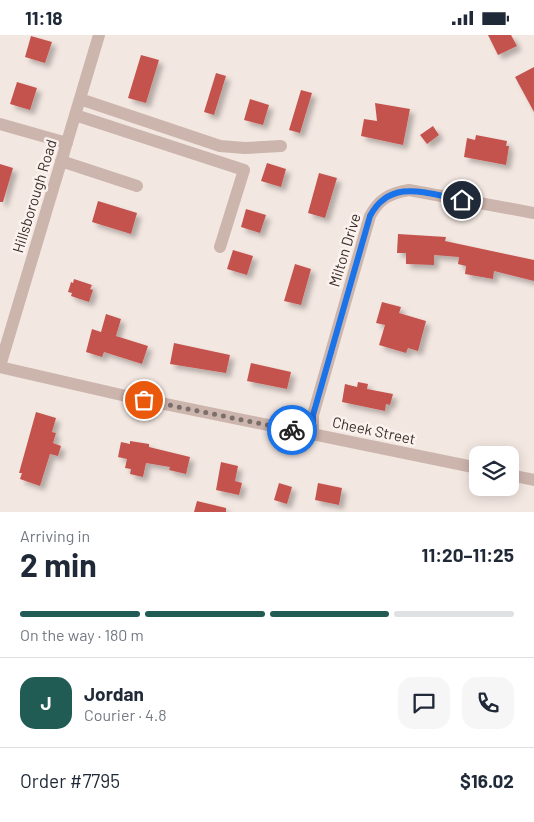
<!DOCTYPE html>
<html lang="en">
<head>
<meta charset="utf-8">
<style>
	:root { --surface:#fff; --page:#f6f6f7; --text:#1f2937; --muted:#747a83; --line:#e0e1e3; --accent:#215c54 }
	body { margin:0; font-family:Barlow,sans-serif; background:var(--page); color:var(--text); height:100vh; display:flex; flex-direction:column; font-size:19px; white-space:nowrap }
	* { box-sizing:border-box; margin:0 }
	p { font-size:16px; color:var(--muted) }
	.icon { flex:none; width:28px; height:28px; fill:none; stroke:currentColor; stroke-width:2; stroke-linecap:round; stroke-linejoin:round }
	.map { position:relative; height:477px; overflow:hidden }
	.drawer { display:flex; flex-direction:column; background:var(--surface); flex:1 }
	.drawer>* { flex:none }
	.controls { position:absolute; left:469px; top:411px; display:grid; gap:10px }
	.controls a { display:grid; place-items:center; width:50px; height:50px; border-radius:10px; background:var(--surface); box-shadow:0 2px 12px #0003; font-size:25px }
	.pin { position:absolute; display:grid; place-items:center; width:42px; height:42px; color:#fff; margin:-21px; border:2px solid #fff; border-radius:50%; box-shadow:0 1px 5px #0007 }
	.courier { position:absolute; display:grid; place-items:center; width:50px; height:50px; margin:-25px; border:4px solid #1a73e8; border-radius:50%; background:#fff; color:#222; box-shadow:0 1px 6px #0007 }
	.head em { font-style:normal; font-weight:700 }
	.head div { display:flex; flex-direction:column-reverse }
	.head { display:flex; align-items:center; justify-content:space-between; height:85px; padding:0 20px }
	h1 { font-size:32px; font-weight:700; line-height:38px }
	.bar { display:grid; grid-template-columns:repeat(4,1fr); gap:8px 5px; align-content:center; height:60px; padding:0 20px }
	.bar i { height:6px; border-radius:4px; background:var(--line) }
	.bar .active { background:var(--accent) }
	.bar p { grid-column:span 4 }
	.line { display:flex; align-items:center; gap:12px; padding:0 20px; border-top:1px solid var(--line) }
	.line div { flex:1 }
	.round { display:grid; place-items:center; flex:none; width:52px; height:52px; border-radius:15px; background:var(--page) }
	.status { display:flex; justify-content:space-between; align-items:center; height:35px; padding:0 25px; background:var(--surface); direction:ltr }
	.status svg { height:14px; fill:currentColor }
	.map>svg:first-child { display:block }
	.building { fill:#c5534e; filter:url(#shadow) }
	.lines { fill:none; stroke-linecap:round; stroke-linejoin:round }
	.minor { stroke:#ccb5ad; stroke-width:12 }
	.done { stroke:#7b6e6b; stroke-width:5; stroke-dasharray:0 9 }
	.route { stroke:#1a73e8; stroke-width:6 }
	.labels { text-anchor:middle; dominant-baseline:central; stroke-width:5; stroke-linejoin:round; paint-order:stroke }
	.street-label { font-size:15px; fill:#3a2d2b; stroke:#fbf2ee }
</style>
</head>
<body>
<div class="status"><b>11:18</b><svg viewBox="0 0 49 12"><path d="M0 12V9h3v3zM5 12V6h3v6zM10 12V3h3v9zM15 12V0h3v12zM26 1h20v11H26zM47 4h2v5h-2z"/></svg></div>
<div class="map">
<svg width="534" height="477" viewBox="0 0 534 477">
	<defs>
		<filter id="shadow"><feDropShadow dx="4.5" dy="4.5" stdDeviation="2.5" flood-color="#0004"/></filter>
	</defs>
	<rect width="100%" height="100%" fill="#f3e7e1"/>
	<path class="building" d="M 488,0 L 511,0 L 517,11 L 498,20 Z
		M 31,1 L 52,7 L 45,28 L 25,22 Z
		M 141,20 L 159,25 L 146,68 L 128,63 Z
		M 534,32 L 534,77 L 515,42 Z
		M 216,38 L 226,41 L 214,80 L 204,77 Z
		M 17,47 L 37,53 L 30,75 L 10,69 Z
		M 301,55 L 312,58 L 300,98 L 289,95 Z
		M 250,64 L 269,70 L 263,90 L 244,85 Z
		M 375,68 L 410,74 L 403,110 L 361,101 L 364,84 L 377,86 Z
		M 433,91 L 439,100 L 427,109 L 420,100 Z
		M 476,100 L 507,106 L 506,111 L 509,111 L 506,130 L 464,122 L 467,103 L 475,105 Z
		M 267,128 L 286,134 L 281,152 L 261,146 Z
		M 0,129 L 13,133 L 3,167 L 0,167 Z
		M 319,138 L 337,143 L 325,183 L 308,178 Z
		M 98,166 L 137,178 L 131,199 L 92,187 Z
		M 246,174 L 266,180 L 260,198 L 241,192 Z
		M 398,199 L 446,202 L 445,206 L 534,225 L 534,246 L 494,236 L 493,244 L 465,239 L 466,231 L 458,229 L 459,222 L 434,220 L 434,230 L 406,229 L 406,218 L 397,218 Z
		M 233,215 L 253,221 L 247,240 L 227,234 Z
		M 295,229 L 311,234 L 301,270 L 284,266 Z
		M 74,244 L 92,250 L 90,254 L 93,255 L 89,267 L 71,261 L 72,258 L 68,257 L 71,247 L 73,248 Z
		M 382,267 L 401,272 L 399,278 L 426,286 L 418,316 L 408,313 L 406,318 L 379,310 L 385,290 L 376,288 Z
		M 106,279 L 121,284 L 116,301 L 148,311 L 142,329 L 104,317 L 102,322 L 86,317 L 92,294 L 101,297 Z
		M 174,308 L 230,320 L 226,338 L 170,329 Z
		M 251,328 L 291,337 L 287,354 L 247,346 Z
		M 358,347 L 368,349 L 367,354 L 393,359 L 390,370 L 386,369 L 385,376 L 342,367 L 345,349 L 357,352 Z
		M 36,377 L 56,383 L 52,397 L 56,398 L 53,408 L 61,411 L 58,421 L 50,419 L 40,451 L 20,444 L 22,438 L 19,438 Z
		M 130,406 L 149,409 L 149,412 L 190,422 L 186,439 L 169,435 L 170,432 L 146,428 L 143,442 L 130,439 L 131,434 L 125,433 L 127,424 L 118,422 L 121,407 L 130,409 Z
		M 221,427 L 238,431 L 235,446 L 242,448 L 239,460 L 216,455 Z
		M 279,448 L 292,452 L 287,469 L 274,465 Z
		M 318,448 L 342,453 L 339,470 L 315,465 Z
		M 197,466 L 226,473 L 226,477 L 194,477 Z"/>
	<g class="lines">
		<path class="minor" d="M 80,64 L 220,111 L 245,113 L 281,111
			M 75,80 L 244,135 L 220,212
			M 0,89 L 67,108
			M 61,126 L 137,151
			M 0,331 L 99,0
			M 0,332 L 126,361 L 478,433
			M 313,399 L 313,380 L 370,181 C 379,164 390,158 409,155 L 534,178
			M 510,440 L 534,445"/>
	</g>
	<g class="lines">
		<path class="done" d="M 144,365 L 292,395"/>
		<path class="route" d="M 292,395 L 313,399 L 313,380 L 370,181 C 391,142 428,159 462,165"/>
	</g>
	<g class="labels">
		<g class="street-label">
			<text transform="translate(34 161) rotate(-73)">Hillsborough Road</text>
			<text transform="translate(344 215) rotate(-73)">Milton Drive</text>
			<text transform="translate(374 395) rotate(12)">Cheek Street</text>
		</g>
	</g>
</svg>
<div class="controls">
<a><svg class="icon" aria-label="layers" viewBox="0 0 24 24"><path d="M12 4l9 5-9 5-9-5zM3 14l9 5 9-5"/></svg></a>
</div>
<div class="pin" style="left:144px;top:365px;background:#ea580c"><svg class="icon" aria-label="bag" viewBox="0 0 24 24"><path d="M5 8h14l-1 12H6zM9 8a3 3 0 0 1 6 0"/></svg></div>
<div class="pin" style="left:462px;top:165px;background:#1f2937"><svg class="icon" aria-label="home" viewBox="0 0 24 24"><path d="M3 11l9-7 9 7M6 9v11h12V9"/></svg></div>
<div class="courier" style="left:292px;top:395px"><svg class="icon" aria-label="bike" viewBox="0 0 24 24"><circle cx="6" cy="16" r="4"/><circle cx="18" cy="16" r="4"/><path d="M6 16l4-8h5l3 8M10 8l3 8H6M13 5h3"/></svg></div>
</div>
<section class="drawer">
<div class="head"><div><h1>2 min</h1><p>Arriving in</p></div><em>11:20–11:25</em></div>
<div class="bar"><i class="active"></i><i class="active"></i><i class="active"></i><i></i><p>On the way · 180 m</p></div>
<div class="line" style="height:90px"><b class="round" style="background:var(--accent);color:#fff">J</b><div><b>Jordan</b><p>Courier · 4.8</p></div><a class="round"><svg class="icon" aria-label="chat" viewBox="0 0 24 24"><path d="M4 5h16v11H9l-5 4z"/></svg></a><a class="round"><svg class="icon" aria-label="phone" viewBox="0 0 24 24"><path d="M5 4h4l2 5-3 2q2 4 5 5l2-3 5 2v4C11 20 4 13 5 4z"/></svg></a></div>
<div class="line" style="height:65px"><div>Order #7795</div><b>$16.02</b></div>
</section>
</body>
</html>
